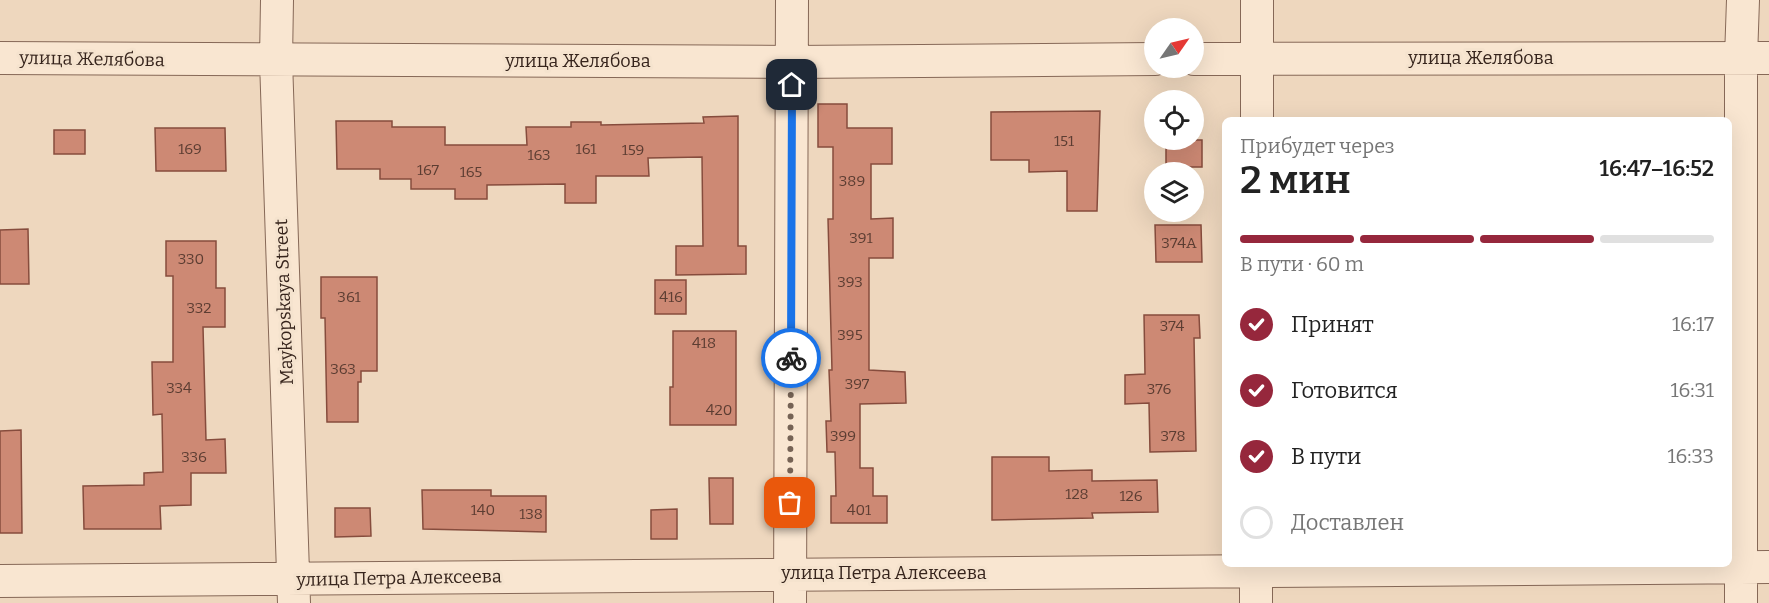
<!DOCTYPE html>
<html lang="ru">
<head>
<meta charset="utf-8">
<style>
	:root { --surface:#fff; --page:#f6f6f6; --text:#222; --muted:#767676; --line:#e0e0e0; --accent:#96273c }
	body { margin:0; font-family:Bitter,serif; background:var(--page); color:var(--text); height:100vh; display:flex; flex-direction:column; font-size:22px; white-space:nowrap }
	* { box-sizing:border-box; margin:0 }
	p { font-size:20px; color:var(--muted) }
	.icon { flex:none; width:33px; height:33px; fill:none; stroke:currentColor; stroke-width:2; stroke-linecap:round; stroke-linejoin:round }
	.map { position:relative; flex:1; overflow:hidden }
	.panel { position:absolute; left:1222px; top:117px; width:510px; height:450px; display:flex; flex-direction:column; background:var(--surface); border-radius:9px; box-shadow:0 6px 24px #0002 }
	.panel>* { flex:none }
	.needle { width:39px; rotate:56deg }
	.tools { position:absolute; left:1144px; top:18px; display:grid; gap:12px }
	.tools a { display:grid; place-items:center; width:60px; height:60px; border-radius:50%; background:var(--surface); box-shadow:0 6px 24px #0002; font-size:30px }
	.pin { position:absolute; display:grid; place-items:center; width:51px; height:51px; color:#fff; margin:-26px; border-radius:12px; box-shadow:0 3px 9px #0006 }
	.courier { position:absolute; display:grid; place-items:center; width:60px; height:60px; margin:-30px; border:4px solid #1a73e8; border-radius:50%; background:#fff; color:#222; box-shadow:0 2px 8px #0007 }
	.summary em { font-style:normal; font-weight:600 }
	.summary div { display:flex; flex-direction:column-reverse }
	.summary { display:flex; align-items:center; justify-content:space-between; height:102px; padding:0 18px }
	h1 { font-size:39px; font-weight:600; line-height:45px }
	.bar { display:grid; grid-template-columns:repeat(4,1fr); gap:9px 6px; align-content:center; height:72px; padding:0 18px }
	.bar i { height:8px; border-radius:4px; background:var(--line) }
	.bar .active { background:var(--accent) }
	.bar p { grid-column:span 4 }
	ol { padding:0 18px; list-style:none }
	li { display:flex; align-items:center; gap:18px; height:66px }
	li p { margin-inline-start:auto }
	li .icon { padding:6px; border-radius:50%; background:var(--accent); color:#fff; stroke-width:4 }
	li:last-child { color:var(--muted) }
	li i { width:33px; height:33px; border:3px solid var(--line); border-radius:50% }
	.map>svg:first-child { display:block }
	.building { fill:#cd8974; stroke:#864c3d; stroke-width:1.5 }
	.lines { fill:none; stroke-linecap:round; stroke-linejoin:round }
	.minor-casing { stroke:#866857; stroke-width:34 }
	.minor { stroke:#f9e6d1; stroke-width:32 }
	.done { stroke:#766355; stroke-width:6; stroke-dasharray:0 10.8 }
	.route { stroke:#1a73e8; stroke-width:8 }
	.labels { text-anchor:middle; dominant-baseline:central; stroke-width:6; stroke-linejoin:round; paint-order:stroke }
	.number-label { font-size:15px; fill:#5c3d32 }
	.street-label { font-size:18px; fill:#36241c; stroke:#f5e3ce }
</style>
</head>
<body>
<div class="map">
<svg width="1769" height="603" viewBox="0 0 1769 603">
	<rect width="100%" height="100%" fill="#eed7be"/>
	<path class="building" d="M 818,104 L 847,104 L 847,128 L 892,128 L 892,164 L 871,164 L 871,219 L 893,218 L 893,258 L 869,258 L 869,370 L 905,372 L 906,403 L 860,404 L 860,468 L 873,468 L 873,496 L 887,496 L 887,523 L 831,523 L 831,496 L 836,496 L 835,452 L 827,452 L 826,421 L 831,421 L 829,370 L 832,370 L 828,219 L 833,219 L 833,147 L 818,147 Z
		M 1100,111 L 1097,211 L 1067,211 L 1067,171 L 1029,172 L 1029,160 L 991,160 L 991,112 Z
		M 738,116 L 738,246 L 746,246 L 746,274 L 676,275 L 676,246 L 703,246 L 702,157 L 648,158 L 649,176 L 596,176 L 596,203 L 565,203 L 565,184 L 487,185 L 487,199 L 455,199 L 455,189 L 411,189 L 411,179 L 380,179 L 380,169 L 337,169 L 336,121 L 392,121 L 392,127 L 445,127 L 445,145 L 527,145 L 526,127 L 571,127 L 571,122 L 601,122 L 601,125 L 704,123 L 703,117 Z
		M 155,128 L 225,128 L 226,171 L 156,171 Z
		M 54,130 L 85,130 L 85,154 L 54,154 Z
		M 1166,140 L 1202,140 L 1202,167 L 1166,167 Z
		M 1155,225 L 1201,225 L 1202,262 L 1156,262 Z
		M 28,229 L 29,284 L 0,284 L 0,230 Z
		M 166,241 L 216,241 L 216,288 L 225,288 L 225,327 L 203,327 L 206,440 L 225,439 L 226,473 L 191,473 L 191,505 L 160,506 L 161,529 L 84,529 L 83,486 L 144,485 L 144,473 L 163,472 L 162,414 L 153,415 L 152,362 L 173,362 L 173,276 L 166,276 Z
		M 321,277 L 377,277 L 377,371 L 361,371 L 361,382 L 358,382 L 358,422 L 327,422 L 325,318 L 321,318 Z
		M 655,280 L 686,280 L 686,314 L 655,314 Z
		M 1144,315 L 1199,315 L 1200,338 L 1194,338 L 1196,451 L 1150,452 L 1149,403 L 1125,404 L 1125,375 L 1145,374 Z
		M 673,331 L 736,331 L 736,425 L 670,425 L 670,387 L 673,387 Z
		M 21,430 L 22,533 L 0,533 L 0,431 Z
		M 992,457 L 1049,457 L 1049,471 L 1092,470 L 1092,481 L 1157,480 L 1158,512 L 1092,513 L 1093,518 L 992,520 Z
		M 709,478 L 733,478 L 733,524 L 710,524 Z
		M 422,490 L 491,490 L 491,496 L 546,496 L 546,532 L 423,529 Z
		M 335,508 L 370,508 L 371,536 L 335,537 Z
		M 677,509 L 677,539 L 651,539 L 651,510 Z"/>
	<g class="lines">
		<defs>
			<path id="minor" d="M 277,0 L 276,60 L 294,603
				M 1257,0 L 1257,120
				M 0,58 L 792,62 L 1155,59
				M 1194,59 L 1769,58
				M 0,581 L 1769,567
				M 790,603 L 792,0
				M 1256,603 L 1256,564
				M 1741,603 L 1741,58 L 1743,0"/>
		</defs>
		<use href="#minor" class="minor-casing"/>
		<use href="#minor" class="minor"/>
	</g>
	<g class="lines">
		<path class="done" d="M 790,503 L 791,358"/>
		<path class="route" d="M 791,358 L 792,85"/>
	</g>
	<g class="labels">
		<g class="number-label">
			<text x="1064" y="141">151</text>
			<text x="190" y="149">169</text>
			<text x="586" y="149">161</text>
			<text x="633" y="150">159</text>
			<text x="539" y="155">163</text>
			<text x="428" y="170">167</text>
			<text x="471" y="172">165</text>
			<text x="852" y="181">389</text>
			<text x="861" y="238">391</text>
			<text x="1179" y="243">374А</text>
			<text x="191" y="259">330</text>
			<text x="850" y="282">393</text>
			<text x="349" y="297">361</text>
			<text x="671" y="297">416</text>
			<text x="199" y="308">332</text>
			<text x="1172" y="326">374</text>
			<text x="850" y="335">395</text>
			<text x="704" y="343">418</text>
			<text x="343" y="369">363</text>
			<text x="857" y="384">397</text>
			<text x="179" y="388">334</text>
			<text x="1159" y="389">376</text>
			<text x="719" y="410">420</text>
			<text x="843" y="436">399</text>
			<text x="1173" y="436">378</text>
			<text x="194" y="457">336</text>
			<text x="1077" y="494">128</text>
			<text x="1131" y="496">126</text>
			<text x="483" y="510">140</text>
			<text x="859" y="510">401</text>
			<text x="531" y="514">138</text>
		</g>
		<g class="street-label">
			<text x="1481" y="58">улица Желябова</text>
			<text transform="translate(92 59) rotate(1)">улица Желябова</text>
			<text x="578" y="61">улица Желябова</text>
			<text transform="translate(284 302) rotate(-92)">Maykopskaya Street</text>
			<text x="884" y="573">улица Петра Алексеева</text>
			<text transform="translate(399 578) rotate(-1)">улица Петра Алексеева</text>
		</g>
	</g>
</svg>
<div class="tools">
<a><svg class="needle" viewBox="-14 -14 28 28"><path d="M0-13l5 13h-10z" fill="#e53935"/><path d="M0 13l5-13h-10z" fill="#767676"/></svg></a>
<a><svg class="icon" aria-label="locate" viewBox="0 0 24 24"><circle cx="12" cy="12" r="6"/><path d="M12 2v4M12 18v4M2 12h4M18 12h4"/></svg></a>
<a><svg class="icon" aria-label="layers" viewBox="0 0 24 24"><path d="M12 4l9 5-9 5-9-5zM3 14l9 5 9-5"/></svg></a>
</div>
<div class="pin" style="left:790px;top:503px;background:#ea580c"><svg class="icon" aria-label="bag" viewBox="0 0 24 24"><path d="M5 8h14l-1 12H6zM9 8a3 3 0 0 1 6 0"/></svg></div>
<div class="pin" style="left:792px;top:85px;background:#1f2937"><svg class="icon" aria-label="home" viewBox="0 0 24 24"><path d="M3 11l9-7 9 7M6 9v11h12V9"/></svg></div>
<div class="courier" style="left:791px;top:358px"><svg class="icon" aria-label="bike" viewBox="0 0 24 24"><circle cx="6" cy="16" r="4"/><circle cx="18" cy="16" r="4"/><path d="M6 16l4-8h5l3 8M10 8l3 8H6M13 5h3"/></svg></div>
<section class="panel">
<div class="summary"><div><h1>2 мин</h1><p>Прибудет через</p></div><em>16:47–16:52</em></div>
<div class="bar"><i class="active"></i><i class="active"></i><i class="active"></i><i></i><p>В пути · 60 m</p></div>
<ol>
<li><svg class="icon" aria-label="check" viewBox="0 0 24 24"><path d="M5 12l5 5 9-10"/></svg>Принят<p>16:17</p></li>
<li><svg class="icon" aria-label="check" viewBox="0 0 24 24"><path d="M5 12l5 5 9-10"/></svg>Готовится<p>16:31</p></li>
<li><svg class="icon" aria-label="check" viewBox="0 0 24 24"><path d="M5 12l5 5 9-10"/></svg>В пути<p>16:33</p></li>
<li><i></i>Доставлен</li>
</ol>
</section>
</div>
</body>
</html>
